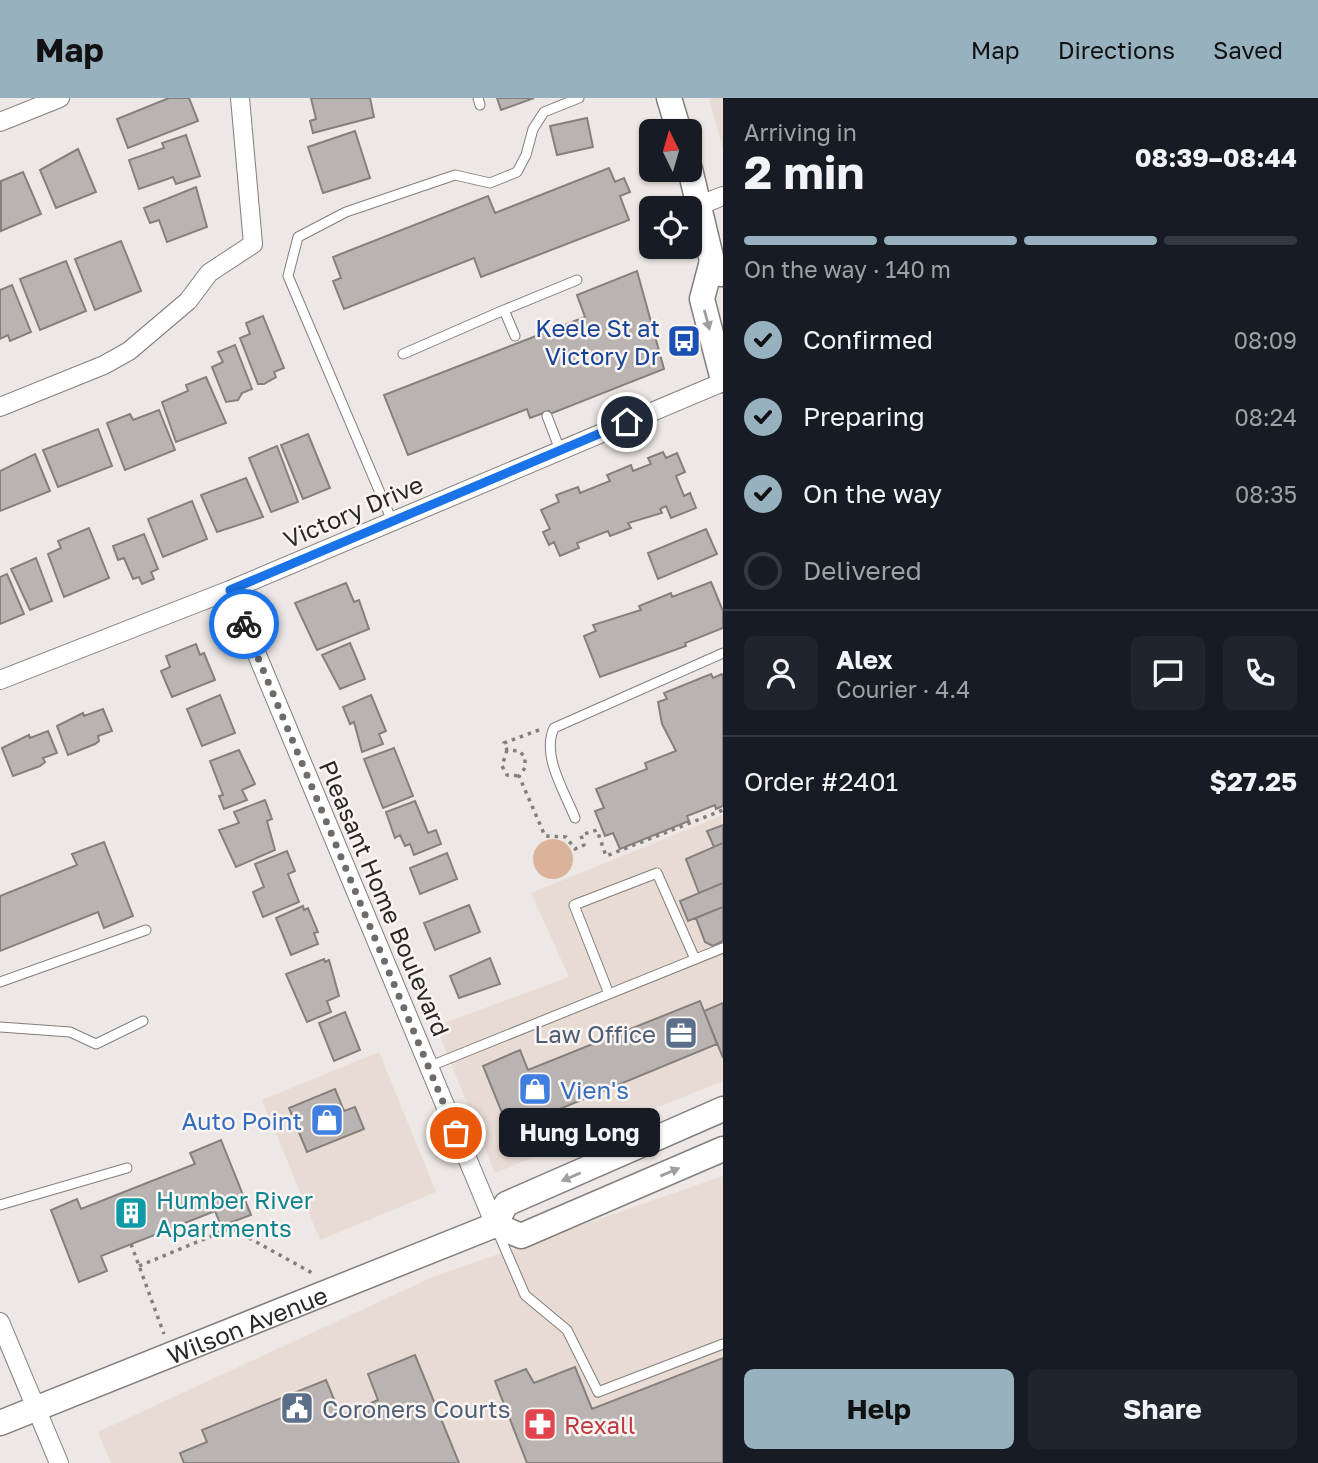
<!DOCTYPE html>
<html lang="en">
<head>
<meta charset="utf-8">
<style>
	:root { --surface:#171b24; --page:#20242c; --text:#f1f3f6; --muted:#9ea1a6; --line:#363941; --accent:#98b1bf }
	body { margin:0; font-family:"Golos Text",sans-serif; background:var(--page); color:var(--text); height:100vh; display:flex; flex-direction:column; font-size:26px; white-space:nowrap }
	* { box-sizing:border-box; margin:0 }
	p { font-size:23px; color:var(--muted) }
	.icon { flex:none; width:38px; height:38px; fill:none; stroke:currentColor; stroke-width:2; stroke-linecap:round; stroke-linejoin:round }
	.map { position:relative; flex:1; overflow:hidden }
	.drawer { display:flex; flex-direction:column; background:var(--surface); width:595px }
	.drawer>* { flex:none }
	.needle { width:46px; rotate:355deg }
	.controls { position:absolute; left:639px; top:21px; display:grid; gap:14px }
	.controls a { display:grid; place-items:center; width:63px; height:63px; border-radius:10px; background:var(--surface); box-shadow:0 2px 5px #0004; font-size:35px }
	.pin { position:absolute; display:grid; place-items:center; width:60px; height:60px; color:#fff; margin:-30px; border:4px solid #fff; border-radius:50%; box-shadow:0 2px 7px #0007 }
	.courier { position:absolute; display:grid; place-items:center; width:70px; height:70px; margin:-35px; border:5px solid #1a73e8; border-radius:50%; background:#fff; color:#222; box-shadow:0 2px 9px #0007 }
	.bubble { position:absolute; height:49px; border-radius:10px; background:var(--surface); box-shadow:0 2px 5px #0004; font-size:23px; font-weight:700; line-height:49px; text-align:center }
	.headline em { font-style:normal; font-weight:700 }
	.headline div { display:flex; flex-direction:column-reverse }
	.headline { display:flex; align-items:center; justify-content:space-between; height:119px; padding:0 21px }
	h1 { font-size:46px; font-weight:700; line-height:52px }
	.bar { display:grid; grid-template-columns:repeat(4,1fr); gap:10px 7px; align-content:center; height:84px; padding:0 21px }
	.bar i { height:9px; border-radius:5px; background:var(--line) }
	.bar .active { background:var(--accent) }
	.bar p { grid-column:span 4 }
	.line { display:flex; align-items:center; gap:18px; padding:0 21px; border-top:2px solid var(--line) }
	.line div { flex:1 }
	.round { display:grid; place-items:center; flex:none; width:74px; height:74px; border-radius:10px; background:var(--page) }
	ol { padding:0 21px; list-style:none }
	li { display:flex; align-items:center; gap:21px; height:77px }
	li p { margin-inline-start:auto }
	li .icon { padding:7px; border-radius:50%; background:var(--accent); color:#111; stroke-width:4 }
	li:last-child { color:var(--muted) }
	li i { width:38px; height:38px; border:4px solid var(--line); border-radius:50% }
	.action { display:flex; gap:14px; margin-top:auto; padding:14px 21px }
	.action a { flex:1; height:80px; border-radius:10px; background:var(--accent); color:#111; font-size:28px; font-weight:700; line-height:80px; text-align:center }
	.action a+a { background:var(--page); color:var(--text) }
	header { display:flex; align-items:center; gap:42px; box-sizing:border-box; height:98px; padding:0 35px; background:var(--accent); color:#111 }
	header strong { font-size:33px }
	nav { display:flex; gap:38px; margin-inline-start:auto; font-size:24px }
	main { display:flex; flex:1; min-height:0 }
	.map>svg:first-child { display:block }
	.built { fill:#e8dbd4 }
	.green { fill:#dbb39b }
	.building { fill:#b9b4b1; stroke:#85807d; stroke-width:2 }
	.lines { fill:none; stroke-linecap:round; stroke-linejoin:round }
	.service-casing { stroke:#837e7b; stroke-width:11 }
	.minor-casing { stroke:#837e7b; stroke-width:20 }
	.secondary-casing { stroke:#837e7b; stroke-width:27 }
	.path { stroke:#827f7d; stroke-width:3.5; stroke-dasharray:3.5 5; stroke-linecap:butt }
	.service { stroke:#fff; stroke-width:9 }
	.minor { stroke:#fff; stroke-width:18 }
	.secondary { stroke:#fff; stroke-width:24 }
	.oneway { fill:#9f9e9d }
	.done { stroke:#6e6b69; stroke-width:7; stroke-dasharray:0 12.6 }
	.route { stroke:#1a73e8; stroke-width:9 }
	.labels { text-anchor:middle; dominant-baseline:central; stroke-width:5; stroke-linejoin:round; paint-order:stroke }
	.transit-label { font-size:24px; fill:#164399; stroke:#faf5f2; text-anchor:end }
	.street-label { font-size:24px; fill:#292826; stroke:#faf5f2 }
	.service-label { font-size:24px; fill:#4e5e75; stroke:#faf5f2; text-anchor:end }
	.shop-label { font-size:24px; fill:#366cbe; stroke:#faf5f2; text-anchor:start }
	.culture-label { font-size:24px; fill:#0d838f; stroke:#faf5f2; text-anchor:start }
	.health-label { font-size:24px; fill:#be3a42; stroke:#faf5f2; text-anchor:start }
</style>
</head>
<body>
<header>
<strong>Map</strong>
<nav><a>Map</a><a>Directions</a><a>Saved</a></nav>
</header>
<main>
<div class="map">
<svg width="723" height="1365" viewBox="0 0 723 1365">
	<rect width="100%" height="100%" fill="#ede8e5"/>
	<path class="built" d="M 709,0 L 723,0 L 723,52 Z
		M 723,717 L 723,983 L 495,1075 L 436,928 L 569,879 L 531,795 Z
		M 379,954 L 436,1094 L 320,1142 L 262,1002 Z
		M 723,1078 L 723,1365 L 111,1365 L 98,1334 L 435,1178 Z"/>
	<path class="green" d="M533 761a20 20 0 1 1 40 0a20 20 0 1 1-40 0Z"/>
	<path class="building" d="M 169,0 L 189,0 L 198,23 L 128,50 L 117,21 Z
		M 311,0 L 370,0 L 374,19 L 313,35 L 310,23 L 316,21 Z
		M 497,0 L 534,0 L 501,12 Z
		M 587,20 L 593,49 L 557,57 L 550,28 Z
		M 355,33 L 370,80 L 323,95 L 308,49 Z
		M 186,37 L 200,78 L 176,86 L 173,79 L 139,91 L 129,62 L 164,50 L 162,45 Z
		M 78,51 L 96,94 L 56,110 L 40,72 Z
		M 609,70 L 615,84 L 624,80 L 630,94 L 620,98 L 629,122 L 481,179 L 474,160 L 344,211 L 333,183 L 341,180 L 333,159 L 488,98 L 495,115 Z
		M 23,74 L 41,116 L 1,133 L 1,83 Z
		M 196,89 L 207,129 L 167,144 L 159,122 L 150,125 L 144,110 Z
		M 121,143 L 141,193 L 95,212 L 75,161 Z
		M 66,163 L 86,213 L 40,232 L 20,181 Z
		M 637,173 L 664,271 L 550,316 L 549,313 L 530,320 L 527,311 L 408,357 L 384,297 L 585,219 L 577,197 Z
		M 12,187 L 31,234 L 10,243 L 8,237 L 0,241 L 0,192 Z
		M 263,218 L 284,270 L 274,274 L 276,279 L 264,286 L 258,286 L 240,240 L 250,236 L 246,225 Z
		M 235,247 L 252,291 L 242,295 L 238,302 L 226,304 L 212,269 L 223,264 L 218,254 Z
		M 206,279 L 226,325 L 176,344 L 162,304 L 188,293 L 186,287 Z
		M 159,312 L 175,352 L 125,372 L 107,325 L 130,316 L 133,322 Z
		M 98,331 L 112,368 L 58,389 L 43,352 Z
		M 308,336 L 330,390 L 303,401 L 281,347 Z
		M 277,348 L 298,404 L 271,414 L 249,360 Z
		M 663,354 L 666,360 L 677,355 L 685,374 L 676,378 L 684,398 L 690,395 L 696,410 L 671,420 L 666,408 L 660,411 L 662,415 L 628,425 L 631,430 L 610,438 L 608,433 L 577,445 L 579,450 L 560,458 L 554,444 L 549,447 L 543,434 L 550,431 L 541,412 L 559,404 L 556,397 L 578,389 L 580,395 L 610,383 L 607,377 L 631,367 L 633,373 L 651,366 L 648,360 Z
		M 35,356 L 50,393 L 0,413 L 0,373 Z
		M 246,380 L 263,419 L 217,434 L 201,397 Z
		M 192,403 L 207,441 L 163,459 L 148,421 Z
		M 89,430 L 109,480 L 64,499 L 48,456 L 61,450 L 58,443 Z
		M 706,431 L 717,456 L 658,481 L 648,455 Z
		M 144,436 L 158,471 L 151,474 L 154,481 L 142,486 L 139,479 L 133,481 L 124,460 L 118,462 L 113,448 Z
		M 36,460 L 52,503 L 30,512 L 11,471 Z
		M 7,476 L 24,516 L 0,526 L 0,479 Z
		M 711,484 L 723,513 L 723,530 L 685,545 L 686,548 L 600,579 L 584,538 L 596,533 L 593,527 L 641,512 L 639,508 L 671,495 L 672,499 Z
		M 346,485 L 354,504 L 359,502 L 369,531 L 317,552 L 295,505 Z
		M 350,545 L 365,581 L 340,591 L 322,557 Z
		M 196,546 L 200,557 L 204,555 L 215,582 L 172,599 L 161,573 L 170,569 L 166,558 Z
		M 711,576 L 713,580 L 722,576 L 723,579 L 723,708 L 716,711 L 715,707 L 687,718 L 689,723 L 620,751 L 613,735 L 605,738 L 595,713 L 604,710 L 596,691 L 647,671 L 645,665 L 676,653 L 662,626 L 658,604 L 667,601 L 664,595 Z
		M 220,597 L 235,635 L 202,648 L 187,611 Z
		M 371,597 L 386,633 L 379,636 L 383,646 L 362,654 L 354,624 L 350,626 L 343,609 Z
		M 103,611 L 112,633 L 98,638 L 99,643 L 95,646 L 68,657 L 57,628 L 83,615 L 84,618 Z
		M 48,633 L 57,655 L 43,660 L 45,664 L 40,668 L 13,678 L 2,650 L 29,637 L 30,640 Z
		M 394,650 L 413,698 L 383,710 L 364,661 Z
		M 239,652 L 255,686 L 242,692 L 247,702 L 224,711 L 219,698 L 223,697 L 210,663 Z
		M 265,702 L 272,721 L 267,723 L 275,752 L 236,769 L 219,732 L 239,725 L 234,714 Z
		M 415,703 L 428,735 L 436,732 L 441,746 L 414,757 L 410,746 L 405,748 L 400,737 L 395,740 L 386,714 Z
		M 723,727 L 723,745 L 714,749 L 707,733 Z
		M 104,744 L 133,818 L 104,830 L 98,814 L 0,853 L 0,798 L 77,767 L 72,756 Z
		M 723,745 L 723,785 L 699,795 L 686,761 Z
		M 287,753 L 295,773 L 288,776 L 299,804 L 263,819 L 253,794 L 264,789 L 255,766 Z
		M 447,755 L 457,781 L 420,796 L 410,770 Z
		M 723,785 L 723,809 L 688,823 L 680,803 Z
		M 469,807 L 480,834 L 435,852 L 424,825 Z
		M 303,808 L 304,812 L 308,810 L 318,834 L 314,835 L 318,846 L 291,857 L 276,820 Z
		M 723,809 L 723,843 L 713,848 L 705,844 L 696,820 Z
		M 490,860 L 500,886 L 459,900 L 450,878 Z
		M 324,861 L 325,864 L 329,862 L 339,898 L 327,903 L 331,914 L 307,924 L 286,876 Z
		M 700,903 L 717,946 L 509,1032 L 483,968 L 520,952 L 528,972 Z
		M 723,905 L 723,960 L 704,913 Z
		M 345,914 L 360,952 L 334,963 L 319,925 Z
		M 335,991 L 344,1013 L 355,1009 L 364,1031 L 307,1054 L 289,1010 Z
		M 221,1042 L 251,1117 L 221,1128 L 215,1113 L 101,1158 L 107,1173 L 79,1184 L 51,1112 L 77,1101 L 81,1111 L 195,1066 L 190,1055 Z
		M 415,1257 L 459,1365 L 184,1365 L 180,1355 L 207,1344 L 202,1332 L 326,1282 L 341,1318 L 378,1302 L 368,1276 Z
		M 723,1260 L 723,1365 L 527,1365 L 495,1283 L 526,1271 L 534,1285 L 575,1269 L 592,1311 Z"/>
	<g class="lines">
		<defs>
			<path id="service" d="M 478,0 L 480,7
				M 504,212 L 577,182
				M 403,256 L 504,212 L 515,238
				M 547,318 L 560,352
				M 392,423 L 288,178 L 298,139 L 346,114 L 455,77 L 490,85 L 517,74 L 526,57 L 533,31 L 544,14 L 579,0
				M 575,720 C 565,694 541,658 554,630 L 723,555
				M 0,884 L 146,832
				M 609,896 L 574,807 L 657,775 L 695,861
				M 0,929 L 70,934 L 96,946 L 143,923
				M 428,969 L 723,850
				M 0,1107 L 127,1070
				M 497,1132 L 525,1197 L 567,1232 L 598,1294 L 723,1246"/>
			<path id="minor" d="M 0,24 L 60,0
				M 700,107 L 723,98
				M 0,309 L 104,267 L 129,253 L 188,203 L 209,175 L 253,146 L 240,0
				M 230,492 L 495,1127
				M 0,582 L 230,492 L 723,284
				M 0,1224 L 59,1365"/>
			<g id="secondary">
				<path d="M 669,0 L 679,33"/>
				<path d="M 690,71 L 712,163 L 721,176"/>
				<path d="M 712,163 L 702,201 L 723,282"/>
				<path d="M 495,1127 L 521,1138 L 723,1051"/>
				<path id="s1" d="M 0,1325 L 495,1127 L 506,1106 L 723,1011"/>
			</g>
		</defs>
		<use href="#service" class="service-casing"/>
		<use href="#minor" class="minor-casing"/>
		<use href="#secondary" class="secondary-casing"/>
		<path class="path" d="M 539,632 L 504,645 L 507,652 L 519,653 L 525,659 L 525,670 L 519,678 L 545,738 L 566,739 L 575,751 L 584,747 L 581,737 L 597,732 L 606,758 L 723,712
			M 507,652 L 502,668 L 507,677 L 519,678
			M 230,1125 L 231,1130 L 314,1176
			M 131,1146 L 164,1236
			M 139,1168 L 231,1130"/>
		<use href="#service" class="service"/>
		<use href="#minor" class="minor"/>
		<use href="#secondary" class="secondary"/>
	</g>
	<defs><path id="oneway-solid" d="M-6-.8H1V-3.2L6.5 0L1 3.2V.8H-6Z" transform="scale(1.75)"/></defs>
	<g class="oneway">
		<use href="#oneway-solid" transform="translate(707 222) rotate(75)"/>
		<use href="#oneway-solid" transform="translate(670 1074) rotate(-23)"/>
		<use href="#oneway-solid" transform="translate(571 1079) rotate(157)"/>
	</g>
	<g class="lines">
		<path class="done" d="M 244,526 L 456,1035"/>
		<path class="route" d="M 244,526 L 230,492 L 627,324"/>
	</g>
	<defs>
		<symbol id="bus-square" viewBox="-11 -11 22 22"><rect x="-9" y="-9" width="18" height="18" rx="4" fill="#1a4fb4" stroke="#faf5f2"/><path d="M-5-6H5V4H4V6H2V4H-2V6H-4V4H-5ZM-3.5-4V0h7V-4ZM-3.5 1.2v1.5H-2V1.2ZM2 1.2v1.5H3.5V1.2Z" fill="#fff"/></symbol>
		<symbol id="office-square" viewBox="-11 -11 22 22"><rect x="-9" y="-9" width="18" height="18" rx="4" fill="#5c6f8a" stroke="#faf5f2"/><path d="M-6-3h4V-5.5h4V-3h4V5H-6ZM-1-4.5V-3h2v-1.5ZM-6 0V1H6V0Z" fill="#fff"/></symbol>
		<symbol id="shop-square" viewBox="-11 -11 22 22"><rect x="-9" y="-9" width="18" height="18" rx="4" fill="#3f7fe0" stroke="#faf5f2"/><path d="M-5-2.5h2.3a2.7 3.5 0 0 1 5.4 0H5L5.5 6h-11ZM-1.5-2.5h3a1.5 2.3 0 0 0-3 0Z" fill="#fff"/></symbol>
		<symbol id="building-square" viewBox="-11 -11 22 22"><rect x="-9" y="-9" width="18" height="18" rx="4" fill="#0f9aa8" stroke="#faf5f2"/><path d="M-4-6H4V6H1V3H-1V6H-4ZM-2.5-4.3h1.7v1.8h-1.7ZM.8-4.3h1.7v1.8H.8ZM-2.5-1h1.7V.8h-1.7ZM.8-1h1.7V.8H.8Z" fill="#fff"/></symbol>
		<symbol id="civic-square" viewBox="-11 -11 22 22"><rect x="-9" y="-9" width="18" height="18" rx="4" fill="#5c6f8a" stroke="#faf5f2"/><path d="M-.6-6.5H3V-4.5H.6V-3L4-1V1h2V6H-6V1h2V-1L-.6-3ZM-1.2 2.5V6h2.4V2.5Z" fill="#fff"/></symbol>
		<symbol id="pharmacy-square" viewBox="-11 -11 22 22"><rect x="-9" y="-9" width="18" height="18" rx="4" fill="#e0444e" stroke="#faf5f2"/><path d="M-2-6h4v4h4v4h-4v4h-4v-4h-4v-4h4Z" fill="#fff"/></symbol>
	</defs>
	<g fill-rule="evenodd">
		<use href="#bus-square" x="665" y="224" width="38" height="38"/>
		<use href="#office-square" x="662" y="916" width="38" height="38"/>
		<use href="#shop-square" x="516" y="972" width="38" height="38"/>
		<use href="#shop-square" x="308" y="1003" width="38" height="38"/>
		<use href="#building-square" x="112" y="1096" width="38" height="38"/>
		<use href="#civic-square" x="278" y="1291" width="38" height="38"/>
		<use href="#pharmacy-square" x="521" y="1307" width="38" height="38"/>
	</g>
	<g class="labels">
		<g class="transit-label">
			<text x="660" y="229">Keele St at<tspan x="660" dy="28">Victory Dr</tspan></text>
		</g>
		<g class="street-label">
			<text transform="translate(353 413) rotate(-23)">Victory Drive</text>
			<text transform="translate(385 800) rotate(67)">Pleasant Home Boulevard</text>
			<text stroke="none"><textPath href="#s1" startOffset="266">Wilson Avenue</textPath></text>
		</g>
		<g class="service-label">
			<text x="656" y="935">Law Office</text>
			<text x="322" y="1310" text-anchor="start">Coroners Courts</text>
		</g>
		<g class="shop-label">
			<text x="560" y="991">Vien's</text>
			<text x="302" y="1022" text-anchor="end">Auto Point</text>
		</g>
		<g class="culture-label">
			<text x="156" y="1101">Humber River<tspan x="156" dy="28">Apartments</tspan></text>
		</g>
		<g class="health-label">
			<text x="564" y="1326">Rexall</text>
		</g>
	</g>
</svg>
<div class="controls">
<a><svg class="needle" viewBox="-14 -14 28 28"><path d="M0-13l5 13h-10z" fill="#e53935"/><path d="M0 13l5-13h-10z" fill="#9ea1a6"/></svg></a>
<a><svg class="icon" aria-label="locate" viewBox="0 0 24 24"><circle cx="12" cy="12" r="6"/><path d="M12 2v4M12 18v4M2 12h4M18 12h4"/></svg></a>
</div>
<div class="pin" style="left:456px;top:1035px;background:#ea580c"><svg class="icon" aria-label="bag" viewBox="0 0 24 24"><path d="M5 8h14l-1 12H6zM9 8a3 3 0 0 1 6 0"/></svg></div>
<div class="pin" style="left:627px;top:324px;background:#1f2937"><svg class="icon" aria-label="home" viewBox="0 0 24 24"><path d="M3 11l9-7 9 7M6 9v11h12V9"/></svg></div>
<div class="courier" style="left:244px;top:526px"><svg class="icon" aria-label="bike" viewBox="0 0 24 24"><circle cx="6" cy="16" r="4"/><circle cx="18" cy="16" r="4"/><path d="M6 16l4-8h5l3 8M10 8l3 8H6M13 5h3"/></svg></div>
<div class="bubble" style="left:499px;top:1010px;width:161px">Hung Long</div>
</div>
<section class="drawer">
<div class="headline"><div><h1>2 min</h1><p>Arriving in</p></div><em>08:39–08:44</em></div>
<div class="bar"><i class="active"></i><i class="active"></i><i class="active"></i><i></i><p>On the way · 140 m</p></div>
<ol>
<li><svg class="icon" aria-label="check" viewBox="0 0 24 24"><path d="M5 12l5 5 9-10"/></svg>Confirmed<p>08:09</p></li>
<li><svg class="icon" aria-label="check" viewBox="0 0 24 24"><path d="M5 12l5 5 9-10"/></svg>Preparing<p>08:24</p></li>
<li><svg class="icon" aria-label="check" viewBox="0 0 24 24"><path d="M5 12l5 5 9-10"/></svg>On the way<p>08:35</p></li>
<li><i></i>Delivered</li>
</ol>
<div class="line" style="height:126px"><a class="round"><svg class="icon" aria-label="person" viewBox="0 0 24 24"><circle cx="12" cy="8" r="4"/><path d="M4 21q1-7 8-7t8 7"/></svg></a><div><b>Alex</b><p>Courier · 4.4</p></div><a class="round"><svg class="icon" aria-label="chat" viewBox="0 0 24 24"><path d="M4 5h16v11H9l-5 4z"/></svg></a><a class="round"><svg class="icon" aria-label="phone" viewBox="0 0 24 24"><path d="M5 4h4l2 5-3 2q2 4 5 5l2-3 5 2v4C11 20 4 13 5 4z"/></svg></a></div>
<div class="line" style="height:91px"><div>Order #2401</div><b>$27.25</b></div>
<div class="action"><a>Help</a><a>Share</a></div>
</section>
</main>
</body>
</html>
